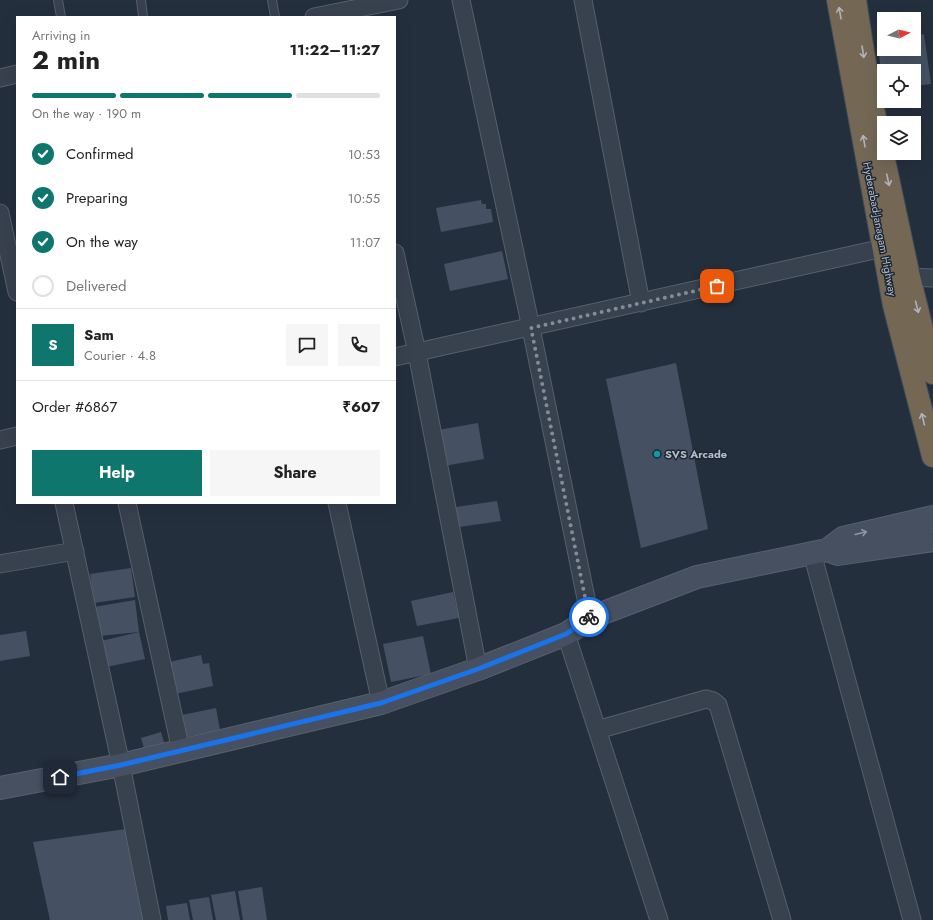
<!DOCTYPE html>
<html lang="en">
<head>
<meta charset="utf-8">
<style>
	:root { --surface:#fff; --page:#f6f6f6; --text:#222; --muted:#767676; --line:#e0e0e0; --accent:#0f766e }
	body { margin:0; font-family:Jost,sans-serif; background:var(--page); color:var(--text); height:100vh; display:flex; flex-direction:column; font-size:15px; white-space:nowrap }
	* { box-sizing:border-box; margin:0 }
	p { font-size:13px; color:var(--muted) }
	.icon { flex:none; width:22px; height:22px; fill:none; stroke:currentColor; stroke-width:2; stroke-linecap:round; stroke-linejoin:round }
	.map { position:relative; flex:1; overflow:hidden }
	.drawer { position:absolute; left:16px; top:16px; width:380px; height:488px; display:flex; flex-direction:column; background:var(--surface); border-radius:0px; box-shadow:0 4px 16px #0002 }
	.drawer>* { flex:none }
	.needle { width:26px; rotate:83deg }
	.controls { position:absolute; left:877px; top:12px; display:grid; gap:8px }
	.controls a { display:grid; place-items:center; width:44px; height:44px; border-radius:0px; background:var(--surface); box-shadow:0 4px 16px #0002; font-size:20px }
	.pin { position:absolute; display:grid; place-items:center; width:34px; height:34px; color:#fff; margin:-17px; border-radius:8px; box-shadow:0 2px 6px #0006 }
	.courier { position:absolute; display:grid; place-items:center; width:40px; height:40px; margin:-20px; border:3px solid #1a73e8; border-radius:50%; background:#fff; color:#222; box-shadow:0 1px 5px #0007 }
	.summary em { font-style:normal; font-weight:700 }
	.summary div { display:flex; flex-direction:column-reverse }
	.summary { display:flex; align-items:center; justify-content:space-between; height:68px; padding:0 16px }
	h1 { font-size:26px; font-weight:700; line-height:30px }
	.bar { display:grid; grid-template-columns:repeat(4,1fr); gap:6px 4px; align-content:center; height:48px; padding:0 16px }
	.bar i { height:5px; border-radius:3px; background:var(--line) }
	.bar .on { background:var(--accent) }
	.bar p { grid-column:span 4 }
	.line { display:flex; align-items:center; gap:10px; padding:0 16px; border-top:1px solid var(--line) }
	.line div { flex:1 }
	.round { display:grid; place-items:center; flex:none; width:42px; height:42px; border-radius:0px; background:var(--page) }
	ol { padding:0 16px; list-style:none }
	li { display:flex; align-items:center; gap:12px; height:44px }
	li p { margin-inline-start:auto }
	li .icon { padding:4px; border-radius:50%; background:var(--accent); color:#fff; stroke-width:4 }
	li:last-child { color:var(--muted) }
	li i { width:22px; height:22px; border:2px solid var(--line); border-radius:50% }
	.button { display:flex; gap:8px; margin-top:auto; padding:8px 16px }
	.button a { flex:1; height:46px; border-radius:0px; background:var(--accent); color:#fff; font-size:16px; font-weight:700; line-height:46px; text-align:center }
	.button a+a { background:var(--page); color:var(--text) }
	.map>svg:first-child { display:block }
	.building { fill:#455162 }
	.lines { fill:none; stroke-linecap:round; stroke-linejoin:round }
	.lane-casing { stroke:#565f6c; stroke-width:10 }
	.street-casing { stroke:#565f6c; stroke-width:19 }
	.secondary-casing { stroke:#565f6c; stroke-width:24 }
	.highway-casing { stroke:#434c59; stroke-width:24 }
	.lane { stroke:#38414e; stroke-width:8 }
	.street { stroke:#38414e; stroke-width:17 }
	.secondary { stroke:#465061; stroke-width:22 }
	.highway { stroke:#746855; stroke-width:22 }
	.oneway { stroke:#aeb4bd }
	.oneway2 { stroke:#8e96a5 }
	.done { stroke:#828b98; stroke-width:4; stroke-dasharray:0 7.2 }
	.route { stroke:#1a73e8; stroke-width:5 }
	.culture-dot { fill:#0f9aa8; stroke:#1d2633; stroke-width:1.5 }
	.labels { text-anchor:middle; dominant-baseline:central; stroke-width:3; stroke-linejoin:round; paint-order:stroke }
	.street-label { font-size:11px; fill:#b4bcc9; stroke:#1d2633 }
	.poi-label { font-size:11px; font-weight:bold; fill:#b4bcc9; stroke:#1d2633; text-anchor:start }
</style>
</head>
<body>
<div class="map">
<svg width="933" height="920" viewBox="0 0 933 920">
	<rect width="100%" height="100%" fill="#242f3e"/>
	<path class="building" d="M 924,34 L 931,84 L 914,86 L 914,71 L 884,71 L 883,85 L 877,40 L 884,39 L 884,49 L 914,49 L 914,36 Z
		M 481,200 L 482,204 L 486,204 L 486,209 L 491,209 L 493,222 L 441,232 L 436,208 Z
		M 502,251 L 508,279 L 450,291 L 444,264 Z
		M 676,363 L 708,529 L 641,548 L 606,379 Z
		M 478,423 L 484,459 L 444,466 L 438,430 Z
		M 497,501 L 501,521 L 459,527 L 456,507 Z
		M 131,568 L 135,597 L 94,603 L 90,574 Z
		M 453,592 L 459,618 L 417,626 L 411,601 Z
		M 135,600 L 139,632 L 145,659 L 106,667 L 101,641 L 139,632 L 99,636 L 94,607 Z
		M 26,631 L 30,656 L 0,661 L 0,635 Z
		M 423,636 L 431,674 L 391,682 L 383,644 Z
		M 201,655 L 203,664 L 209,663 L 213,686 L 175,694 L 169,662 Z
		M 216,708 L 220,730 L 186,737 L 182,715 Z
		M 161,732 L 166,749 L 146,755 L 141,738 Z
		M 126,829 L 144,920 L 50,920 L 33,842 Z
		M 262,887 L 267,920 L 243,920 L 238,891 Z
		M 235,891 L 240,920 L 216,920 L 211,895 Z
		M 209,897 L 213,920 L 193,920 L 189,900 Z
		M 187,903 L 190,920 L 168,920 L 166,906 Z"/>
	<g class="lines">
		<defs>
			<path id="lane" d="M 58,0 L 61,17
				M 141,0 L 143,17
				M 272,0 L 275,17"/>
			<path id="street" d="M 461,0 L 531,328 L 590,618
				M 583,0 L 641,303
				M 314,17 L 399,0
				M 0,78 L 17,74
				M 0,213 L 17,292
				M 395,253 L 417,353 L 478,669
				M 909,277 L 933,278
				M 395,357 L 883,248
				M 0,440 L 17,436
				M 64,503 L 121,765 L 152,920
				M 127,503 L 181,751
				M 337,503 L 381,703
				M 812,553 L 912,920
				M 0,564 L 75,551
				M 566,634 L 659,920
				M 597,730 L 706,699 L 713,701 L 718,705 L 782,920"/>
			<path id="secondary" d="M 827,550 L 838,554 L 933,540
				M 0,788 L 121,765 L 381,703 L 478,669 L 566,634 L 590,618 L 697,577 L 827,550 L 843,538 L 933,517"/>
			<path id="highway" d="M 838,0 L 894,305 L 933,456
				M 855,0 L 869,90 L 909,277 L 933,373"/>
		</defs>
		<use href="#lane" class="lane-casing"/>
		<use href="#street" class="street-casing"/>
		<use href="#secondary" class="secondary-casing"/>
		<use href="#highway" class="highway-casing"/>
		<use href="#lane" class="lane"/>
		<use href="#street" class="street"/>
		<use href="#secondary" class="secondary"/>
		<use href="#highway" class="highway"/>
	</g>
	<defs><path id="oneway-shaft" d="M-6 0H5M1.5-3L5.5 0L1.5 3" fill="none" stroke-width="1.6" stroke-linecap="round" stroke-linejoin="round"/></defs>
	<g class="oneway">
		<use href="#oneway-shaft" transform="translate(840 13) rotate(-100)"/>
		<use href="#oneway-shaft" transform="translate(863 52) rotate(81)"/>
		<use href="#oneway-shaft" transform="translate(864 141) rotate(-100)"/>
		<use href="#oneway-shaft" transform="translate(888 180) rotate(78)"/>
		<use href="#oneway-shaft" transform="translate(917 307) rotate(76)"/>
		<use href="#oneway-shaft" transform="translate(923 419) rotate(-104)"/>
	</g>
	<use class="oneway2" href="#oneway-shaft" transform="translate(861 533) rotate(-14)"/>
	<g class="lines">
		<path class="done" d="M 589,617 L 531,328 L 717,286"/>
		<path class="route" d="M 60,777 L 121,765 L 381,703 L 478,669 L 566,634 L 590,618 L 589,617"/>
	</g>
	<circle class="culture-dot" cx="657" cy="454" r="4"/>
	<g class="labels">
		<g class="street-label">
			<text transform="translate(880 229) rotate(79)">Hyderabad-Janagam Highway</text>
		</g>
		<g class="poi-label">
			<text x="665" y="454">SVS Arcade</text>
		</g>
	</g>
</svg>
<div class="controls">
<a><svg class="needle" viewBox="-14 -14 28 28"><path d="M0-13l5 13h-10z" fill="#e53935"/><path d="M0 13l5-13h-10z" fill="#767676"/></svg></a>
<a><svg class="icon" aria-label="locate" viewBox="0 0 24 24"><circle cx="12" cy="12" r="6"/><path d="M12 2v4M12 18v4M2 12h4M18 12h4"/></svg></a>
<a><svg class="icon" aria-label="layers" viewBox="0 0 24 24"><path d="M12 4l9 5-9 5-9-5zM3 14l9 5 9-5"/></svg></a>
</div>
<div class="pin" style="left:717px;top:286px;background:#ea580c"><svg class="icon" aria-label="bag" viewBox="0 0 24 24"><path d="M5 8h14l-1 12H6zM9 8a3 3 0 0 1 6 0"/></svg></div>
<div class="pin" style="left:60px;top:777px;background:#1f2937"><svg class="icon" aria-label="home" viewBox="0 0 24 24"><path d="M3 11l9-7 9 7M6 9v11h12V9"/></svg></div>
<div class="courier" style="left:589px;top:617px"><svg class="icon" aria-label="bike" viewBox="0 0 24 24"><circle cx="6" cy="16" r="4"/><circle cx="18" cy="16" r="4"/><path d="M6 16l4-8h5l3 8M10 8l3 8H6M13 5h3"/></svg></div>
<section class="drawer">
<div class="summary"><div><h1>2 min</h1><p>Arriving in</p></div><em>11:22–11:27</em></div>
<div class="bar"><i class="on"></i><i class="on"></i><i class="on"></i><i></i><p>On the way · 190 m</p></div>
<ol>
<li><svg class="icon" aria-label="check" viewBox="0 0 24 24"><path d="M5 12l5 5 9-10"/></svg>Confirmed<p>10:53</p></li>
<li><svg class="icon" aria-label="check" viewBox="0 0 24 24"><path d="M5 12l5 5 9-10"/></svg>Preparing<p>10:55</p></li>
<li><svg class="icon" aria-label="check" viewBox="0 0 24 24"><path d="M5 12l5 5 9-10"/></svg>On the way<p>11:07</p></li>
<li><i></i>Delivered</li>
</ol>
<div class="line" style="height:72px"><b class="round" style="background:var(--accent);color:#fff">S</b><div><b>Sam</b><p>Courier · 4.8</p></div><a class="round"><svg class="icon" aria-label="chat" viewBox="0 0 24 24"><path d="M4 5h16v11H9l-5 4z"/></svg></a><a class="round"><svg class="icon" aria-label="phone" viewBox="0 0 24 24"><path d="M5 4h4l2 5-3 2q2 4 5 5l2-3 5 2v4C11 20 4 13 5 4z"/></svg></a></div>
<div class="line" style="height:52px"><div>Order #6867</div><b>₹607</b></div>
<div class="button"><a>Help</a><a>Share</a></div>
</section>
</div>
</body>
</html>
